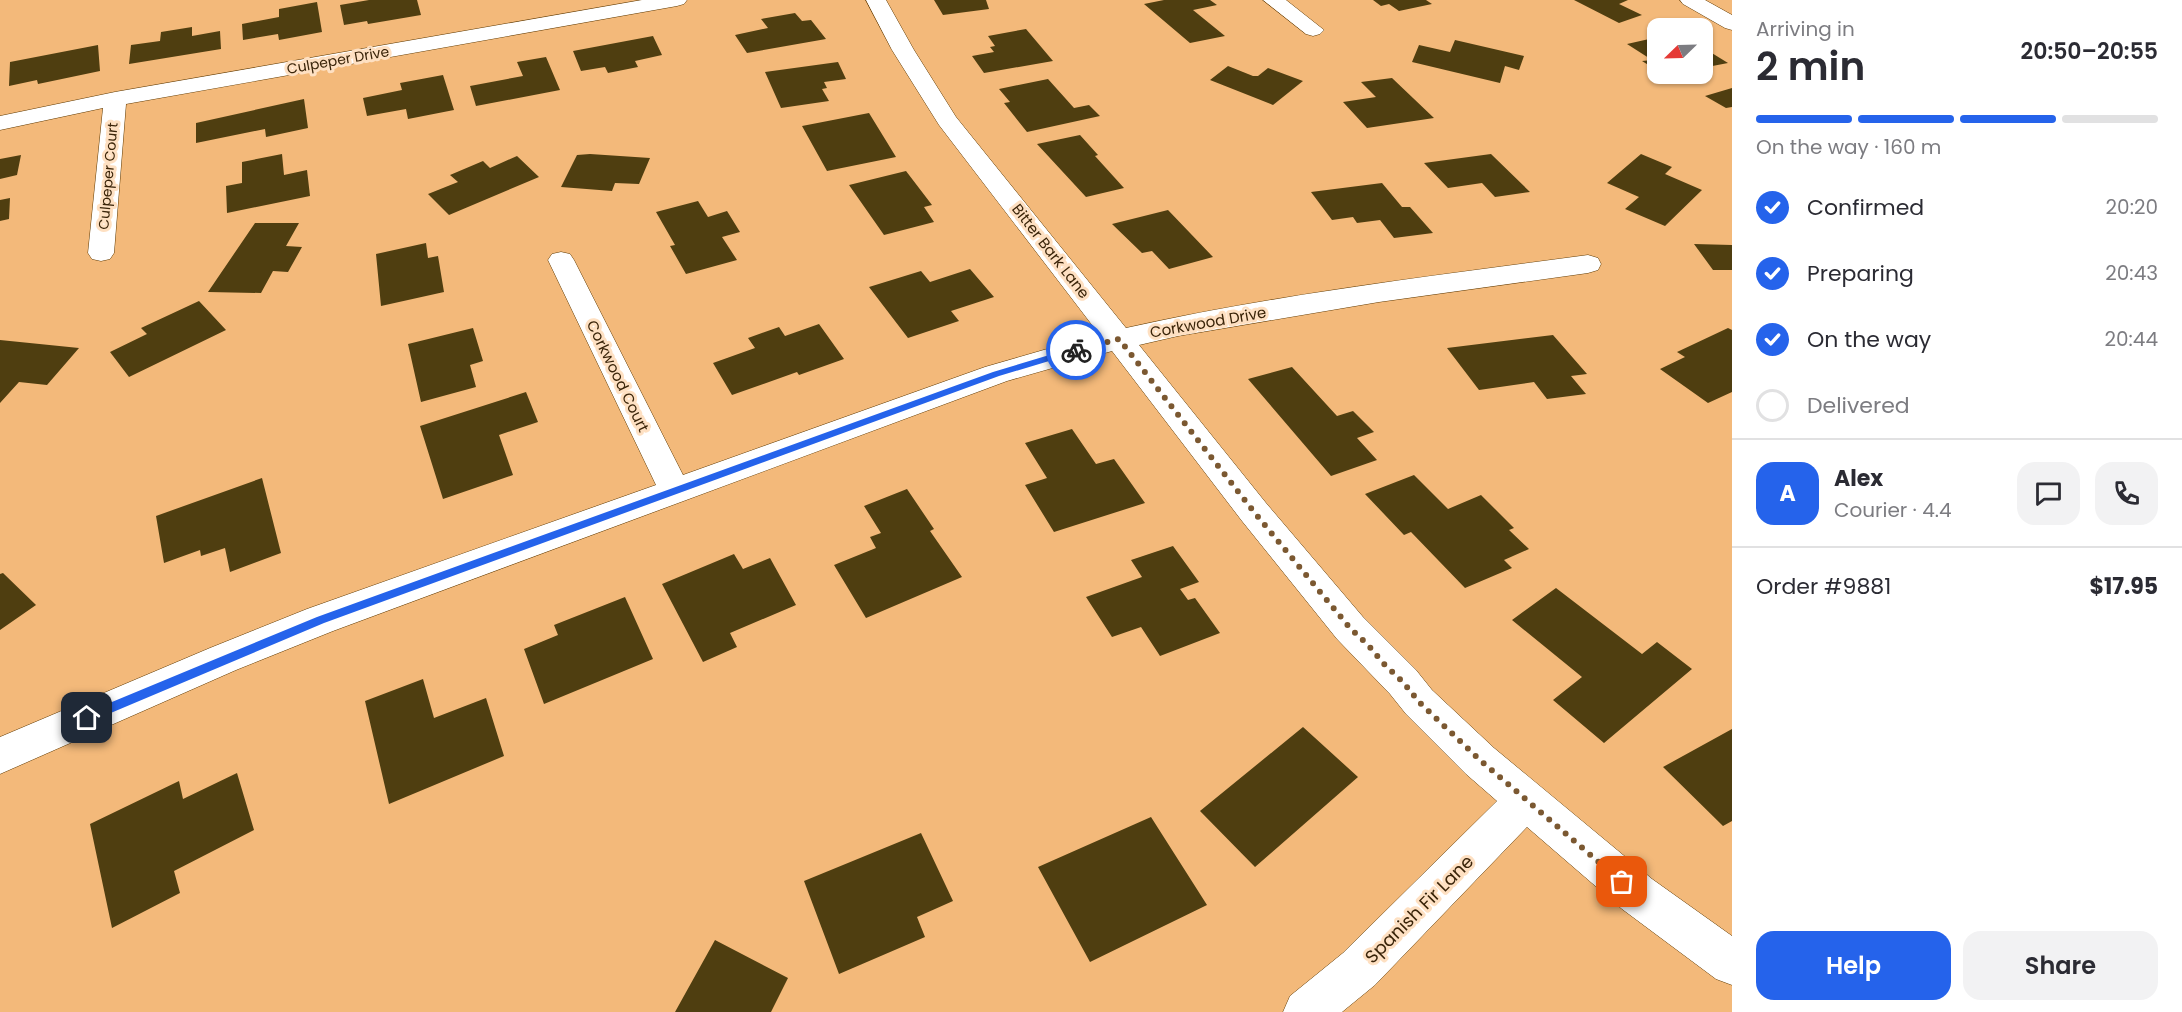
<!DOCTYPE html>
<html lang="en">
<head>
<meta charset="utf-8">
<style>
	:root { --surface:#fff; --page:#f2f2f3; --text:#2b2b33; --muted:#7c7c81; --line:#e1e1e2; --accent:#2563eb }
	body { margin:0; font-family:Poppins,sans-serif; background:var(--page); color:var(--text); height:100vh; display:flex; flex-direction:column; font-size:22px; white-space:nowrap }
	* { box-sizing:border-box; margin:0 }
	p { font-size:20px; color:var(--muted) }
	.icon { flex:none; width:33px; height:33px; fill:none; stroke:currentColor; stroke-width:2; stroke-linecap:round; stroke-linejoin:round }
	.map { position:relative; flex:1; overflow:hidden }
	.drawer { display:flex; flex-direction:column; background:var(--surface); width:450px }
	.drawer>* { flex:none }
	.needle { width:39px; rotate:247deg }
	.tools { position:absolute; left:1647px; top:18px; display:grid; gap:12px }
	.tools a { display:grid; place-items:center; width:66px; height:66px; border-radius:12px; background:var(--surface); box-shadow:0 2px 4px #0004; font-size:30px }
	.pin { position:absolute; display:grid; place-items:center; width:51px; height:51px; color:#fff; margin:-26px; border-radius:12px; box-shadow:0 3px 9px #0006 }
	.courier { position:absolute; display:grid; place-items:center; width:60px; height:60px; margin:-30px; border:4px solid #2563eb; border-radius:50%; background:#fff; color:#222; box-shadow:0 2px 8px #0007 }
	.headline em { font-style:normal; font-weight:600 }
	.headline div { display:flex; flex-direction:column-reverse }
	.headline { display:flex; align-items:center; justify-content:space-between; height:102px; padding:0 24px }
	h1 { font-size:39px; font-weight:600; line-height:45px }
	.bar { display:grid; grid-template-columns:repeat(4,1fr); gap:9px 6px; align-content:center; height:72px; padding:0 24px }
	.bar i { height:8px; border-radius:4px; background:var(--line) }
	.bar .current { background:var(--accent) }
	.bar p { grid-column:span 4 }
	.line { display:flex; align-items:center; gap:15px; padding:0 24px; border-top:2px solid var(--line) }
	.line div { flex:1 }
	.round { display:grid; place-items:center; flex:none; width:63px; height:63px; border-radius:18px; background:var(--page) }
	ol { padding:0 24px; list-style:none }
	li { display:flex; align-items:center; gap:18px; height:66px }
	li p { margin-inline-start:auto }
	li .icon { padding:6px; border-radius:50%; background:var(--accent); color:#fff; stroke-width:4 }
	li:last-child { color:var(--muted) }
	li i { width:33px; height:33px; border:3px solid var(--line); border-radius:50% }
	.cta { display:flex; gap:12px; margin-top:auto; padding:12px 24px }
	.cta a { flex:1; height:69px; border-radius:18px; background:var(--accent); color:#fff; font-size:24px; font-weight:600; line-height:69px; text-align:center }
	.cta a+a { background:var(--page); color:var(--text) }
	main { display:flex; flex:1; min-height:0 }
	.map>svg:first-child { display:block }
	.building { fill:#4f3e10 }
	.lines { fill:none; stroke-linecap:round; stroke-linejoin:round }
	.street-casing { stroke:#5f3901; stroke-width:1 }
	.street { fill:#fff; fill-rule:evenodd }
	.route { fill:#2563eb }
	.done { stroke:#7b5831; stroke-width:6; stroke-dasharray:0 10.8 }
	.labels { text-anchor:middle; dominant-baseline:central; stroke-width:6; stroke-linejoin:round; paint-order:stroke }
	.far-street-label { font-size:14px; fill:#3a2409; stroke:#fee0c2 }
	.street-label { font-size:15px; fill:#3a2409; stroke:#fee0c2 }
	.near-street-label { font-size:18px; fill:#3a2409; stroke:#fee0c2 }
</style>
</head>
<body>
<main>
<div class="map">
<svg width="1732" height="1012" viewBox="0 0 1732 1012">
	<rect width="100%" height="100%" fill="#f3b97a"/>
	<path class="building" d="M 369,0 L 417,0 L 421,15 L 368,24 L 367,21 L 344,25 L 340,5 Z
		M 934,0 L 986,0 L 989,9 L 943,15 Z
		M 1164,0 L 1210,0 L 1217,5 L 1193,10 L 1225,36 L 1190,43 L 1144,4 Z
		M 1373,0 L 1426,0 L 1432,4 L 1399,11 L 1389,4 L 1381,6 Z
		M 1574,0 L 1628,0 L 1619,4 L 1642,15 L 1619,23 Z
		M 317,2 L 322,32 L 279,40 L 278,34 L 243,40 L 242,24 L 279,17 L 279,9 Z
		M 795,13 L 802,21 L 811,20 L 826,39 L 747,53 L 735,35 L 768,28 L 761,19 Z
		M 192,27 L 192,36 L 220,31 L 221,49 L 129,64 L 131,45 L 160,41 L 161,32 Z
		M 1026,29 L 1053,61 L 984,73 L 972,56 L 994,52 L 990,47 L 995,46 L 988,36 Z
		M 653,36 L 662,55 L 635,61 L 638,67 L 608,73 L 605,67 L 581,71 L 573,51 Z
		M 1658,37 L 1658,71 L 1642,61 L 1652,60 L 1627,44 Z
		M 1455,40 L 1524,56 L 1519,70 L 1505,66 L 1500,83 L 1412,62 L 1419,45 L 1450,52 Z
		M 98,45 L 100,71 L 38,84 L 37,80 L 9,86 L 10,62 Z
		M 1702,47 L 1728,63 L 1702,68 Z
		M 546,57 L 560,90 L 476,106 L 470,86 L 523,76 L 517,62 Z
		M 838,62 L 846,79 L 824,82 L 827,88 L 822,89 L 829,101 L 781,108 L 765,72 Z
		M 1228,66 L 1253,76 L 1258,76 L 1268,68 L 1303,81 L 1273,105 L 1210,80 Z
		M 443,75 L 454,110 L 408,119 L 406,109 L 367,116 L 363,98 L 402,90 L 400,83 Z
		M 1392,78 L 1434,118 L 1367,128 L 1343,102 L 1376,97 L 1361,82 Z
		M 1048,79 L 1074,108 L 1089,105 L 1100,116 L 1027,132 L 1004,103 L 1010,102 L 999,89 Z
		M 1732,88 L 1732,107 L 1726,108 L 1705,96 Z
		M 304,99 L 308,128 L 266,137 L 265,129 L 196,143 L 196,123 Z
		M 869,113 L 896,157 L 827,171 L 802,126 Z
		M 1080,135 L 1098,155 L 1095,156 L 1124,188 L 1086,197 L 1037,144 Z
		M 282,154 L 284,175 L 307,170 L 310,196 L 227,213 L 226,186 L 242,183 L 242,162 Z
		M 590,154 L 650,158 L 639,184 L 615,183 L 612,191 L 561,187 L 577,155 Z
		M 1491,154 L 1530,192 L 1495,197 L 1482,183 L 1448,188 L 1424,163 Z
		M 1641,154 L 1672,167 L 1665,174 L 1702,190 L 1665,226 L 1625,209 L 1639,197 L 1607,183 Z
		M 21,155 L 17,175 L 0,179 L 0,159 Z
		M 517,156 L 539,177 L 449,215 L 428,194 L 458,182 L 450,175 L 483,161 L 490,168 Z
		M 906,171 L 932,205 L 924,207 L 934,222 L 884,235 L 849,185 Z
		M 1382,183 L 1402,207 L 1410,207 L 1433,233 L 1394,238 L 1380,220 L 1357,223 L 1353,217 L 1332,220 L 1311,192 Z
		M 10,198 L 9,219 L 0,221 L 0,200 Z
		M 698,201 L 708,217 L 727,211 L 740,232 L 722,237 L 737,260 L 686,274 L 670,246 L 675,245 L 656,212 Z
		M 1168,210 L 1213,257 L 1169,269 L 1152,251 L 1142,253 L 1112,224 Z
		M 255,223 L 299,223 L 286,246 L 302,247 L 288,272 L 273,271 L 261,293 L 208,292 Z
		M 426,243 L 428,258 L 438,256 L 444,292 L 381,306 L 376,254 Z
		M 1694,244 L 1732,245 L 1732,270 L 1713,270 Z
		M 970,269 L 994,297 L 951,311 L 959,321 L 908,338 L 869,287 L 921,271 L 930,282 Z
		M 199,301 L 226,330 L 129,377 L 110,352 L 147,334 L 141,328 Z
		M 819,324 L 844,359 L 799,375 L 797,372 L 732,395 L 713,363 L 755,348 L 748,338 L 779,327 L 785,336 Z
		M 473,328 L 483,361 L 470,365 L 476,387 L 421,402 L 408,344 Z
		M 1728,328 L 1732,330 L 1732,392 L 1708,403 L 1660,369 L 1685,357 L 1677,352 Z
		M 1553,335 L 1587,374 L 1571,376 L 1586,394 L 1547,399 L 1534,382 L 1479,390 L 1447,348 Z
		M 0,340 L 79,348 L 47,385 L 19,382 L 0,403 Z
		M 1292,367 L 1337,416 L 1353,411 L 1374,432 L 1357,438 L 1377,460 L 1331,476 L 1248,379 Z
		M 526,392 L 538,422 L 499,435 L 513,475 L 443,499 L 420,426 Z
		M 1072,429 L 1096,464 L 1114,459 L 1145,503 L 1054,532 L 1025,485 L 1047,478 L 1025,443 Z
		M 1414,475 L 1448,509 L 1481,495 L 1514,528 L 1509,530 L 1529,549 L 1504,560 L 1512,568 L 1465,588 L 1411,532 L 1404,535 L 1365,494 Z
		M 262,478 L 281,553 L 230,572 L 225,548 L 201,556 L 200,550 L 164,563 L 156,516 Z
		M 907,489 L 934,529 L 930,531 L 962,577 L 866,618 L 834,565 L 876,548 L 870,537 L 881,533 L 864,506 Z
		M 1173,546 L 1199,582 L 1180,589 L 1188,600 L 1195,598 L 1220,633 L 1160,656 L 1141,627 L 1112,637 L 1086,597 L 1142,577 L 1131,560 Z
		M 734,554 L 743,569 L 770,558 L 796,605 L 730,633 L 737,647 L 703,662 L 662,584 Z
		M 3,573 L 36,605 L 0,630 L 0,574 Z
		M 1556,588 L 1642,654 L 1657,642 L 1692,669 L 1604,743 L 1553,700 L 1582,677 L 1512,620 Z
		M 625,597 L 653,659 L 544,704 L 524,649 L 558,635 L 554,625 Z
		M 423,679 L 434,718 L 486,698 L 504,756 L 389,804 L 365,701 Z
		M 1303,727 L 1358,777 L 1255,867 L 1200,811 Z
		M 1732,729 L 1732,821 L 1723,826 L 1663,767 Z
		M 237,773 L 254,830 L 174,871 L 180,893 L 112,928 L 90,824 L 179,781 L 183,799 Z
		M 1151,817 L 1207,905 L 1090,962 L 1038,867 Z
		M 921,833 L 953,901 L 917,917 L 925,937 L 839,974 L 804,881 Z
		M 715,940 L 788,978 L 771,1012 L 675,1012 Z"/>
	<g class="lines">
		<defs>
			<path id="street" d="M 642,0 L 687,0 L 684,4 L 677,6 L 126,104 L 114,253 L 110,259 L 101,261 L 92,259 L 88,253 L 103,108 L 0,130 L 0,116 L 115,92 Z
				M 866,0 L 886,0 L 914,50 L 956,117 L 1126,328 C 1278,294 1434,276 1588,255 L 1598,258 L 1601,264 L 1598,270 L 1588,273 L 1379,302 L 1178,336 L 1139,345 L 1266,503 L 1363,617 L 1416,670 L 1432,690 L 1494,748 L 1652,879 L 1732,936 L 1732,985 L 1716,979 L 1622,909 L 1527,827 L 1375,985 L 1342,1012 L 1283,1012 L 1290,996 L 1343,953 L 1497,801 L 1466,774 L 1406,714 L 1390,694 L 1337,639 L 1242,521 L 1112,351 L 1007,381 L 333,631 L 236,670 L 0,774 L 0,737 L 210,648 L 307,609 L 656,485 L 548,260 L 552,254 L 561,252 L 570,254 L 574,260 L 683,475 L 985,367 L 1099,334 L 939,125 L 892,50 Z
				M 1263,0 L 1286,0 L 1324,30 L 1320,34 L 1313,36 L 1306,34 Z
				M 1680,0 L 1705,0 L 1732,15 L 1732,30 L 1725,28 L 1683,4 Z"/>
		</defs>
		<use href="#street" class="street-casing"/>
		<use href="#street" class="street"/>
	</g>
	<path class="route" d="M 1076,347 L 1080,350 L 1079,352 L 999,376 L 324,623 L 87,723 L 81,718 L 83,714 L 317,617 L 993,372 Z"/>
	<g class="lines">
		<path class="done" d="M 1076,350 L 1119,339 L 1254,512 L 1350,628 L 1368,645 L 1384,664 L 1403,682 L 1419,702 L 1480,760 L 1622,882"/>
	</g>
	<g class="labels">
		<g class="far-street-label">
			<text transform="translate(338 60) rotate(-10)">Culpeper Drive</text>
			<text transform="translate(108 176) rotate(-85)">Culpeper Court</text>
		</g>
		<g class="street-label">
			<text transform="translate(1051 251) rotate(52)">Bitter Bark Lane</text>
			<text transform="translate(1208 322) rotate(-10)">Corkwood Drive</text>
			<text transform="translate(618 376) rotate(64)">Corkwood Court</text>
		</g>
		<g class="near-street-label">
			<text transform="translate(1419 909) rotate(-45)">Spanish Fir Lane</text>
		</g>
	</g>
</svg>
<div class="tools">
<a><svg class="needle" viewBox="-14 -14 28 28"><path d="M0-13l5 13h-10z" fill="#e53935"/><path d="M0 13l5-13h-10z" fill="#7c7c81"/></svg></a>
</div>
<div class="pin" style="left:1622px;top:882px;background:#ea580c"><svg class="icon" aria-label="bag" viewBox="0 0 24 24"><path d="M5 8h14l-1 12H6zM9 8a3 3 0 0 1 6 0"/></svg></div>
<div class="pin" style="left:87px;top:718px;background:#1f2937"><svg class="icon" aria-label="home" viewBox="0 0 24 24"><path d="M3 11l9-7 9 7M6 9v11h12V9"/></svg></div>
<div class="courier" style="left:1076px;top:350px"><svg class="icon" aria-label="bike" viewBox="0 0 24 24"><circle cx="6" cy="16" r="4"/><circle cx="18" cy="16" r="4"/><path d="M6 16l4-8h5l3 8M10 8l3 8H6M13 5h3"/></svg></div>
</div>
<section class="drawer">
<div class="headline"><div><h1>2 min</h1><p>Arriving in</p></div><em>20:50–20:55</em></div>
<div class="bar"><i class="current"></i><i class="current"></i><i class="current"></i><i></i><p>On the way · 160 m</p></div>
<ol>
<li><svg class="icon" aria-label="check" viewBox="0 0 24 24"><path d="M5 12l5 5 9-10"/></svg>Confirmed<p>20:20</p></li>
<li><svg class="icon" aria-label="check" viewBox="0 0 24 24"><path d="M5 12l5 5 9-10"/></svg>Preparing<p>20:43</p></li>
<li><svg class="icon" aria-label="check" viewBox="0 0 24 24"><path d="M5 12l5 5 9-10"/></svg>On the way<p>20:44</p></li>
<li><i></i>Delivered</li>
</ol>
<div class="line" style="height:108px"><b class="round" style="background:var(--accent);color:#fff">A</b><div><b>Alex</b><p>Courier · 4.4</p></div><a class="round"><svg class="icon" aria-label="chat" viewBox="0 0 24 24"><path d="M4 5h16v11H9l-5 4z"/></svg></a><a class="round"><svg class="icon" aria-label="phone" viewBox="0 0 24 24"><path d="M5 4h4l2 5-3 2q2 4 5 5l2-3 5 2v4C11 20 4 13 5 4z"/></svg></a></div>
<div class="line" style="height:78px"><div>Order #9881</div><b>$17.95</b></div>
<div class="cta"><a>Help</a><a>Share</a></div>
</section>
</main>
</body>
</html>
